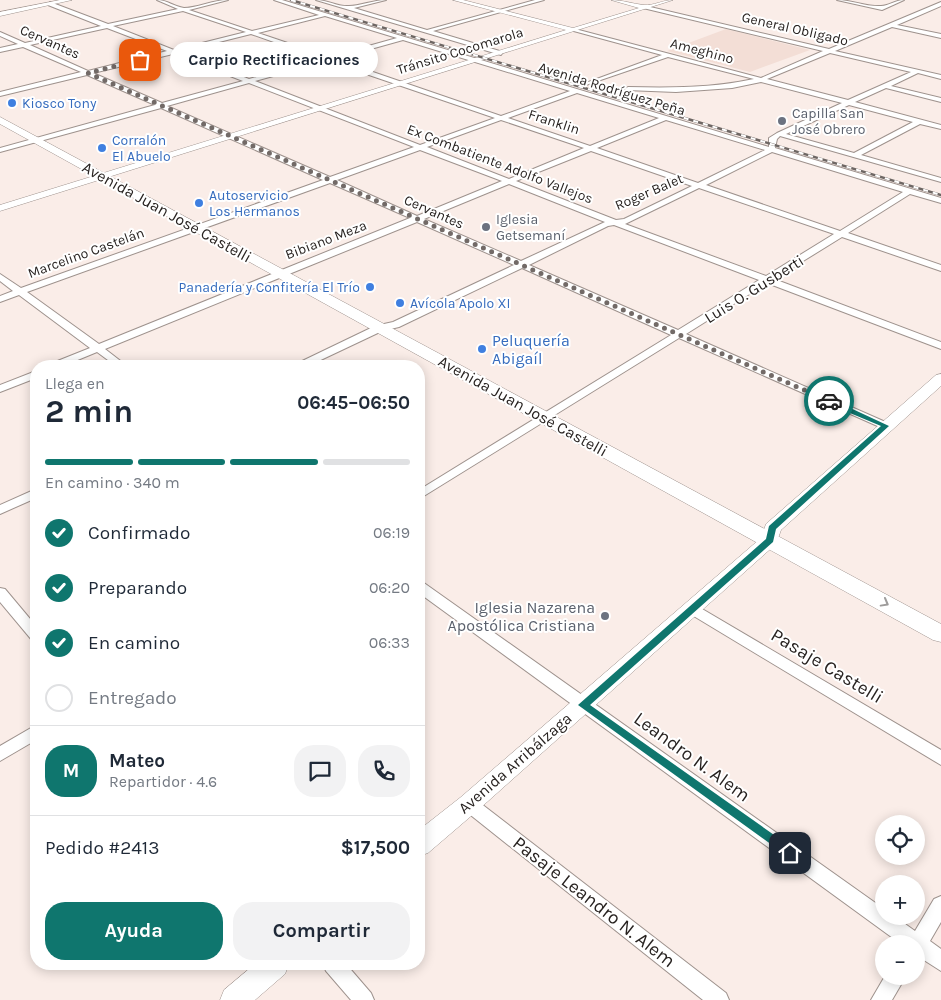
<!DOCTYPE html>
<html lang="es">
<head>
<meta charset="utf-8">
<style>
	:root { --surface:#fff; --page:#f2f2f3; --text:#1f2937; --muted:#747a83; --line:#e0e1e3; --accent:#0f766e }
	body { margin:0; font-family:Karla,sans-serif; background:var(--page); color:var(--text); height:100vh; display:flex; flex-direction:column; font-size:19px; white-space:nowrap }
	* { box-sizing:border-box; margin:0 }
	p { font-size:16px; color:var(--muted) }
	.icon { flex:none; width:28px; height:28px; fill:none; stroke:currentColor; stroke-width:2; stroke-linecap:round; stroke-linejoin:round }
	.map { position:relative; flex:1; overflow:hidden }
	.side { position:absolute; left:30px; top:360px; width:395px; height:610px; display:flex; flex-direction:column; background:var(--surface); border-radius:20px; box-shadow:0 2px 12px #0003 }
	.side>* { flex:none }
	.tools { position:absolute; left:875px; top:815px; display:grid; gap:10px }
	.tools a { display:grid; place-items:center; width:50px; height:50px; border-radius:50%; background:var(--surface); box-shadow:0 2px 12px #0003; font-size:25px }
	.pin { position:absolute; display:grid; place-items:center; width:42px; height:42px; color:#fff; margin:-21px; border-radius:10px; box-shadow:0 2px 8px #0006 }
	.courier { position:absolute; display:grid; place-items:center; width:50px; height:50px; margin:-25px; border:4px solid #0f766e; border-radius:50%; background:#fff; color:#222; box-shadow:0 1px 6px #0007 }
	.bubble { position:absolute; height:35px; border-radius:18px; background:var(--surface); box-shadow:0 2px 12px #0003; font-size:16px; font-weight:700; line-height:35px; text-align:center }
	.summary em { font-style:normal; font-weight:700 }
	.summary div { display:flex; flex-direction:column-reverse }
	.summary { display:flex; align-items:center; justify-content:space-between; height:85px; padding:0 15px }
	h1 { font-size:32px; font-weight:700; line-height:38px }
	.bar { display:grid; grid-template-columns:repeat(4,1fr); gap:8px 5px; align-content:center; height:60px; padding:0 15px }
	.bar i { height:6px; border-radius:4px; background:var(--line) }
	.bar .active { background:var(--accent) }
	.bar p { grid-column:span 4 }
	.line { display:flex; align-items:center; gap:12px; padding:0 15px; border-top:1px solid var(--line) }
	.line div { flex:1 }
	.round { display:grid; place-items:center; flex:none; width:52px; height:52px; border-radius:20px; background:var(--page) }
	ol { padding:0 15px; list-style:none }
	li { display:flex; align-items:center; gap:15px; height:55px }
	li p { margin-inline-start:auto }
	li .icon { padding:5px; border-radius:50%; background:var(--accent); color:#fff; stroke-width:4 }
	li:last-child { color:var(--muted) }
	li i { width:28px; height:28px; border:2px solid var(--line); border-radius:50% }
	.cta { display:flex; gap:10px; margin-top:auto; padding:10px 15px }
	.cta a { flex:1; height:58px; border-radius:20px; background:var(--accent); color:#fff; font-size:20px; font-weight:700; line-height:58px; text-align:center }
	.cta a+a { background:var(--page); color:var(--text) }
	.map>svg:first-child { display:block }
	.built { fill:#f3ded6 }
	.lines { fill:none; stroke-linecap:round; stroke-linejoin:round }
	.minor-casing { stroke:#9e928d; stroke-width:2 }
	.tertiary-casing { stroke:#9e928d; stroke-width:1 }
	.secondary-casing { stroke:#9e928d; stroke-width:1 }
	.primary-casing { stroke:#9e928d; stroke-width:1 }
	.minor { fill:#fff; fill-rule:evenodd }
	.tertiary { fill:#fff; fill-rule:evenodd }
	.secondary { fill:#fff; fill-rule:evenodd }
	.primary { fill:#fff; fill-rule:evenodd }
	.rail-casing { stroke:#6e6764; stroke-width:2.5 }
	.rail { stroke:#fff; stroke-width:2; stroke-dasharray:5; stroke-linecap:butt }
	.oneway { stroke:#9e9c9b }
	.route { fill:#0f766e }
	.done { stroke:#726a67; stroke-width:5; stroke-dasharray:0 9 }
	.shop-dot { fill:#3f7fe0; stroke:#fff; stroke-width:2 }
	.worship-dot { fill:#6b7280; stroke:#fff; stroke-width:2 }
	.labels { text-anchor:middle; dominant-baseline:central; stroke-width:4; stroke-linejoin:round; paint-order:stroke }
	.far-street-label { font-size:14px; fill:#282321; stroke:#fff }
	.far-shop-label { font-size:14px; fill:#366cbe; stroke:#fff; text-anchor:start }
	.far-worship-label { font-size:14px; fill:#5b616d; stroke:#fff; text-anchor:start }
	.street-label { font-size:16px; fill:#282321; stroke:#fff }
	.shop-label { font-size:16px; fill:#366cbe; stroke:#fff; text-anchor:start }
	.worship-label { font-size:16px; fill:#5b616d; stroke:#fff; text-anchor:end }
	.near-street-label { font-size:19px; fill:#282321; stroke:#fff }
</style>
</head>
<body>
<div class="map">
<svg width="941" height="1000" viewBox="0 0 941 1000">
	<rect width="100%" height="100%" fill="#faede8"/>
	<path class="built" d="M 726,29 L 810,50 L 750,72 L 667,51 Z"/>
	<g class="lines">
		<defs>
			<path id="minor" d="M 157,0 C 167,0 175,7 184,8 C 197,8 213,0 228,0 L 189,10 L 252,31 L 319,15 L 274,0 L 282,0 L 769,147 L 769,138 L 777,133 L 842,103 L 761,82 L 732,88 L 676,92 L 626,90 L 625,89 L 628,87 C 670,88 712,88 754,79 L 668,57 L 583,86 L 583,84 L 662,55 L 570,30 L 575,29 L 761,78 L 823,51 L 643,8 L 646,6 L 829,49 L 941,2 L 941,6 L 897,25 L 941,34 L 941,38 L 892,27 L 835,51 L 941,75 L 941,79 L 918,73 L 891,86 L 941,98 L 941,102 L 886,88 L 855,102 L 941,125 L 941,129 L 920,124 L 861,155 L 941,178 L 941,182 L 780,136 L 777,139 L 775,148 L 941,198 L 941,203 L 910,194 L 848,233 L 941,265 L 941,271 L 842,237 L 774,279 L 941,342 L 941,349 L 767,283 L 686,334 L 890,424 L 892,426 L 890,428 L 882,428 L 679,338 L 419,499 L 419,490 L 671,335 L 522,268 L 399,327 L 382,331 L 308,366 L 295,366 L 296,364 L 375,326 L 393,322 L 514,265 L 417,222 L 105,349 L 127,366 L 116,366 L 97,352 L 63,366 L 49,366 L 50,364 L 90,348 L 19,295 L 0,302 L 0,296 L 13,291 L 0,281 L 0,274 L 21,288 L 323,180 L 161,108 L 0,152 L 0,148 L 155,105 L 87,75 L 0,96 L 0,92 L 81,72 L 23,47 L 0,52 L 0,48 L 18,44 L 0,36 L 0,32 L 25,43 L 101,26 L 48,5 L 50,2 L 108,24 L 178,9 ZM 183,11 L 246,32 L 174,50 L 113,26 ZM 325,16 L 397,38 L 329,57 L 258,33 ZM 107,28 L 167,51 L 88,71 L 30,45 ZM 251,34 L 322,59 L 249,79 L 179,52 ZM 403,40 L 570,91 L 501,116 L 335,59 ZM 830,53 L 911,72 L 848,100 L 767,79 ZM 173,54 L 243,81 L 162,103 L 93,73 ZM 328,61 L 495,118 L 420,145 L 255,81 ZM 249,83 L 414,147 L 330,177 L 167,106 ZM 577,93 L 659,118 L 590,146 L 508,118 ZM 849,105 L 913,122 L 854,153 L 786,134 ZM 501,120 L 584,148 L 509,179 L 427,147 ZM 666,120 L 765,150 L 698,183 L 597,148 ZM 420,150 L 502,181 L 417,216 L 337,180 ZM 591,151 L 692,186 L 624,219 L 616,220 L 516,181 ZM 772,152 L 903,192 L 840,231 L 706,185 ZM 330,183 L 410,218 L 99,344 L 27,292 ZM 509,184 L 605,222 L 521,261 L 424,219 ZM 699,188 L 834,234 L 766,276 L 625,224 ZM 614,225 L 759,280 L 678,330 L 529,265 L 608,226 Z
				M 316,0 C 328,0 338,7 349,6 C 361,6 373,0 386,0 L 354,8 L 427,30 L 535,0 L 544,0 L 433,31 L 503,52 L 501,55 Z
				M 837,0 C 852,0 867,7 881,6 C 889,6 895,0 904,0 L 882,10 Z
				M 36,371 L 36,378 L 0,392 L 0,385 Z
				M 36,489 L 36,498 L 0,514 L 0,505 Z
				M 419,581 L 424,583 L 884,909 L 884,916 L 894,916 L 915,931 L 934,899 L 941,896 L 941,922 L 930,941 L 941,949 L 941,971 L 916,955 L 916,944 L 901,944 L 419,593 Z
				M 0,588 L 5,589 L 36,626 L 36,640 L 31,639 L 0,602 Z
				M 692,603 L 941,750 L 941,765 L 687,612 L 685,608 L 687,604 Z
				M 36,725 L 36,740 L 0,761 L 0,746 Z
				M 469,797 L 475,799 L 726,993 L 729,1000 L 703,1000 L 463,809 L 460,804 L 463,799 Z
				M 323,964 L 346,964 L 371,993 L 374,1000 L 351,1000 L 326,971 Z
				M 885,976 L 906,976 L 892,1000 L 871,1000 Z"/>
			<path id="tertiary" d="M 60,0 L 72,0 L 0,16 L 0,12 Z
				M 453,0 L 463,0 L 573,28 L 639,8 L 611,0 C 623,0 633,4 644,5 C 653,6 663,0 673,0 L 0,211 L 0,205 L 566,30 Z"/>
			<path id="secondary" d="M 941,374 L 941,386 L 781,530 L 776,544 L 477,811 L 428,853 L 419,856 L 419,830 L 461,797 L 761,538 L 766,524 L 936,375 Z
				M 255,964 L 289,964 L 285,974 L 255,1000 L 220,1000 L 224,990 Z"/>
			<path id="primary" d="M 0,117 L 941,624 L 941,642 L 933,640 L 0,124 Z"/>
		</defs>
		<use href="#minor" class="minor-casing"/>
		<use href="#tertiary" class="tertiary-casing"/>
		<use href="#secondary" class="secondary-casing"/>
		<use href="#primary" class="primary-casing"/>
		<use href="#minor" class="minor"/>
		<use href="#tertiary" class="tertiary"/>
		<use href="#secondary" class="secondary"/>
		<use href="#primary" class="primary"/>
		<defs>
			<path id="rail" d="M 291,0 L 941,195"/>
		</defs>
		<use href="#rail" class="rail-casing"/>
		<use href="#rail" class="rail"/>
	</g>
	<defs><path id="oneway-chevron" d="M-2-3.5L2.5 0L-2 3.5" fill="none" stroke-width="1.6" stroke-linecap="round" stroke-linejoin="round" transform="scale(1.25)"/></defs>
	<use class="oneway" href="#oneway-chevron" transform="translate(885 603) rotate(29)"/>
	<path class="route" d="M 826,399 L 831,399 L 889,426 L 776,529 L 773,542 L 590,705 L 794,849 L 796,853 L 794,857 L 790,858 L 578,705 L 766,539 L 769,526 L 881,426 L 826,403 Z"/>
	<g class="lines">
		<path class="done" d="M 140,60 L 88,73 L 829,401"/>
	</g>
	<g class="shop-dot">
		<circle cx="12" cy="103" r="5"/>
		<circle cx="102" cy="148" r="5"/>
		<circle cx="199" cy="203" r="5"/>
		<circle cx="370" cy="287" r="5"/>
		<circle cx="400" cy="303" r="5"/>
		<circle cx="482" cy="349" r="5"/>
	</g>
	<g class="worship-dot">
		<circle cx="782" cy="121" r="5"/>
		<circle cx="486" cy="227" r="5"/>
		<circle cx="605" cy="616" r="5"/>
	</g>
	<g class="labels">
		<g class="far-street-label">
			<text transform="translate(795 29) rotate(13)">General Obligado</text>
			<text transform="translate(50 42) rotate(24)">Cervantes</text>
			<text transform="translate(460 51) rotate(-17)">Tránsito Cocomarola</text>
			<text transform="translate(702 51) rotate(15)">Ameghino</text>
			<text transform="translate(612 89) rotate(17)">Avenida Rodríguez Peña</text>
			<text transform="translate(554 122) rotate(18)">Franklin</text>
			<text transform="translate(500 164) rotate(21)">Ex Combatiente Adolfo Vallejos</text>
			<text transform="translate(649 192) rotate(-23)">Roger Balet</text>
			<text transform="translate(434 212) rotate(24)">Cervantes</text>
			<text transform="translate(326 240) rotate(-21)">Bibiano Meza</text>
			<text transform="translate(86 253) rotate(-20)">Marcelino Castelán</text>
		</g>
		<g class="far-shop-label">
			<text x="22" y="103">Kiosco Tony</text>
			<text x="112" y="140">Corralón<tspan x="112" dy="16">El Abuelo</tspan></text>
			<text x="209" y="195">Autoservicio<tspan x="209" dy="16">Los Hermanos</tspan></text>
			<text x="360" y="287" text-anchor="end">Panadería y Confitería El Trío</text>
			<text x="410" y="303">Avícola Apolo XI</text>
		</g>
		<g class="far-worship-label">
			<text x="792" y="113">Capilla San<tspan x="792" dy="16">José Obrero</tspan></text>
			<text x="496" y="219">Iglesia<tspan x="496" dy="16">Getsemaní</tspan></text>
		</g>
		<g class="street-label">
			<text transform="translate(167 212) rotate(29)">Avenida Juan José Castelli</text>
			<text transform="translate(754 289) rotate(-32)">Luis O. Gusberti</text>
			<text transform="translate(523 406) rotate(29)">Avenida Juan José Castelli</text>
			<text transform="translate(515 763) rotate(-41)">Avenida Arribálzaga</text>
		</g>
		<g class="shop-label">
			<text x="492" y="340">Peluquería<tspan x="492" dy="18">Abigaíl</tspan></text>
		</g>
		<g class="worship-label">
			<text x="595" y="607">Iglesia Nazarena<tspan x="595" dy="18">Apostólica Cristiana</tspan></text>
		</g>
		<g class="near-street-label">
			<text transform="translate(827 666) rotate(31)">Pasaje Castelli</text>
			<text transform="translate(692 757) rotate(36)">Leandro N. Alem</text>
			<text transform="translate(594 902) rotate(38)">Pasaje Leandro N. Alem</text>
		</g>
	</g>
</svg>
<div class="tools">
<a><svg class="icon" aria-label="locate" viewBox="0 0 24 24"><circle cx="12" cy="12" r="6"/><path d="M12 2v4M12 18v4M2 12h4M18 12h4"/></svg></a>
<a>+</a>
<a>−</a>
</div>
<div class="pin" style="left:140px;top:60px;background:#ea580c"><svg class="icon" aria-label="bag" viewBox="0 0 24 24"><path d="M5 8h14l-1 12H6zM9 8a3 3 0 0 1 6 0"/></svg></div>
<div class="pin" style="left:790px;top:853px;background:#1f2937"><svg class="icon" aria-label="home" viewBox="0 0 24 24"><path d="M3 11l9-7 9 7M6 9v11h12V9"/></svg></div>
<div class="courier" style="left:829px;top:401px"><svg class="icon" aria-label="car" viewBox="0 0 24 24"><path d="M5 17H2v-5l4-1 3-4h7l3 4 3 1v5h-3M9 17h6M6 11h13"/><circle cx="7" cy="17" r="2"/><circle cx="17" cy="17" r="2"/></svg></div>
<div class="bubble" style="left:170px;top:42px;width:208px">Carpio Rectificaciones</div>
<section class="side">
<div class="summary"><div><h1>2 min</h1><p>Llega en</p></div><em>06:45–06:50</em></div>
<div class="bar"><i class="active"></i><i class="active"></i><i class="active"></i><i></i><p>En camino · 340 m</p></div>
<ol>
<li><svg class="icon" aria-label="check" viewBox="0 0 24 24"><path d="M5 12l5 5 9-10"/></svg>Confirmado<p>06:19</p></li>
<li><svg class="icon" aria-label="check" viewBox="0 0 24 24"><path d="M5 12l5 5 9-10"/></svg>Preparando<p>06:20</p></li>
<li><svg class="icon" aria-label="check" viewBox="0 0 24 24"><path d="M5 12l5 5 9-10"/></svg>En camino<p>06:33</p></li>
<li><i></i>Entregado</li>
</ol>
<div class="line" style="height:90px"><b class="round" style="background:var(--accent);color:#fff">M</b><div><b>Mateo</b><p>Repartidor · 4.6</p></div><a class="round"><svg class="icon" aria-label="chat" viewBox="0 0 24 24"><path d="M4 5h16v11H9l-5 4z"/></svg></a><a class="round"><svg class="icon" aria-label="phone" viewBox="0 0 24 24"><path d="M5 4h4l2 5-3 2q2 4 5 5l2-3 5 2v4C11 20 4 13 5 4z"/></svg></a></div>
<div class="line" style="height:65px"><div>Pedido #2413</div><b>$17,500</b></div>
<div class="cta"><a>Ayuda</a><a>Compartir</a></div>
</section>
</div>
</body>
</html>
